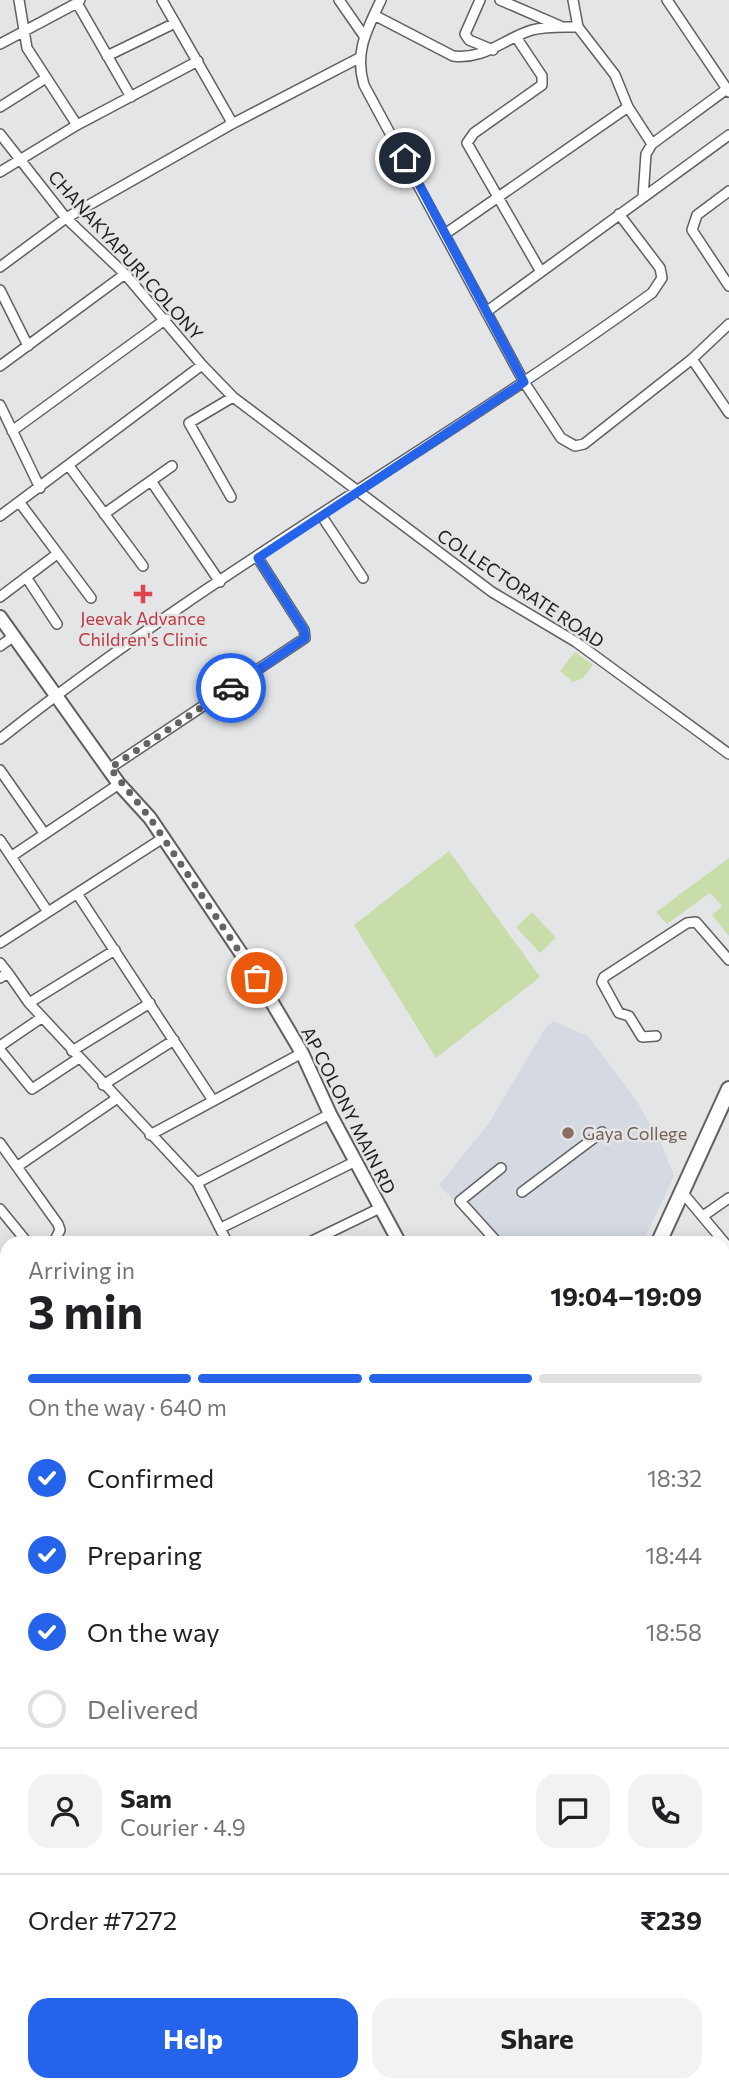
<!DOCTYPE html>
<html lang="en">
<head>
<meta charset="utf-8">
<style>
	:root { --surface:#fff; --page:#f2f2f2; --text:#202124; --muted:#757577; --line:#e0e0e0; --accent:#2563eb }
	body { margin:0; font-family:Commissioner,sans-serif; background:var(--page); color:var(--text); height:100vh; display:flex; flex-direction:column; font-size:26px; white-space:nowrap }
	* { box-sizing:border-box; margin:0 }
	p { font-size:23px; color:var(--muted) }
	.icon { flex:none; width:38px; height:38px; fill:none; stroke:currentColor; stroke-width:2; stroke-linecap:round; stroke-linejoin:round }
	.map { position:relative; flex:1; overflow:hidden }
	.sheet { position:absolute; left:0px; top:1236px; width:730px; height:856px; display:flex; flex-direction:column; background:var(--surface); border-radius:21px 21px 0 0; box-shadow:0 4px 18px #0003 }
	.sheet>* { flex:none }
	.pin { position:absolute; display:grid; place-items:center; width:60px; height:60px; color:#fff; margin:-30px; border:4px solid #fff; border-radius:50%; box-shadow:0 2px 7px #0007 }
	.courier { position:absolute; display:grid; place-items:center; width:70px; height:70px; margin:-35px; border:5px solid #2563eb; border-radius:50%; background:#fff; color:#222; box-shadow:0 2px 9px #0007 }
	.overview em { font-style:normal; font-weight:700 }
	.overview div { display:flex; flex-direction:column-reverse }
	.overview { display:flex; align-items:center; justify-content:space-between; height:119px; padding:0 28px }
	h1 { font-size:46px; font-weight:700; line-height:52px }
	.bar { display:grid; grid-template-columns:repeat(4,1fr); gap:10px 7px; align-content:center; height:84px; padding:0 28px }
	.bar i { height:9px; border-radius:5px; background:var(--line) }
	.bar .active { background:var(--accent) }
	.bar p { grid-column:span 4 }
	.line { display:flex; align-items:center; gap:18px; padding:0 28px; border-top:2px solid var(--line) }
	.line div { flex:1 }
	.round { display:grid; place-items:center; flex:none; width:74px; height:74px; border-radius:21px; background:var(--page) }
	ol { padding:0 28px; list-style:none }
	li { display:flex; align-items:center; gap:21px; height:77px }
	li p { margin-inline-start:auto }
	li .icon { padding:7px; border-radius:50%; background:var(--accent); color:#fff; stroke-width:4 }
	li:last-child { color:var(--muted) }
	li i { width:38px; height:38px; border:4px solid var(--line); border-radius:50% }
	.button { display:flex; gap:14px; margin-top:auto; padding:14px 28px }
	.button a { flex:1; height:80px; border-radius:21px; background:var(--accent); color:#fff; font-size:28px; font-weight:700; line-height:80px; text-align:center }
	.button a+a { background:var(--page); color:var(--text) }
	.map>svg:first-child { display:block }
	.built { fill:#d4d9e2 }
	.green { fill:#c8dda9 }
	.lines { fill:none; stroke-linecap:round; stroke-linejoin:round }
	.street-casing { stroke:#5f6062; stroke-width:12 }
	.secondary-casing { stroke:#5f6062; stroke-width:16 }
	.primary-casing { stroke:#5f6062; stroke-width:18 }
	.street { stroke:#fff; stroke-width:9 }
	.secondary { stroke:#fff; stroke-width:12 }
	.primary { stroke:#fff; stroke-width:14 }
	.done { stroke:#626364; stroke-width:7; stroke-dasharray:0 12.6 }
	.route { stroke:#2563eb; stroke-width:9 }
	.health-dot { fill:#e0444e; stroke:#e4e5e7; stroke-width:2.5 }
	.education-dot { fill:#8d6e63; stroke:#e4e5e7; stroke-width:2.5 }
	.labels { text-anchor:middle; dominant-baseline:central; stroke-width:5; stroke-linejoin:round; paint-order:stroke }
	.street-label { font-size:18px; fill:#1c1d1e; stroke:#e4e5e7 }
	.health-label { font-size:18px; fill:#be3a42; stroke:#e4e5e7 }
	.education-label { font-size:18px; fill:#785e54; stroke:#e4e5e7; text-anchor:start }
</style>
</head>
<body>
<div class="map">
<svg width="729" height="2091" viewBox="0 0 729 2091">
	<rect width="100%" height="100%" fill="#e4e5e7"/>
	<path class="built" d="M 554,1021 L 589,1037 L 636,1100 L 661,1143 L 674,1176 L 643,1242 L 493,1242 L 439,1185 L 489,1123 L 546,1027 Z"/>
	<path class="green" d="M 575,652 L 593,665 L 583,678 L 573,682 L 560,671 Z
		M 449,851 L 540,977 L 436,1058 L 354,925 Z
		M 729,858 L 729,936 L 712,915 L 722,906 L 710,893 L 667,924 L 656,912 Z
		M 532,912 L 556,938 L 540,953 L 516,927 Z"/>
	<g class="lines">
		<defs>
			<path id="street" d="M 19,0 L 27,48 L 77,125
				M 80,0 L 77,3 L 131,97
				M 162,0 L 230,119 L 230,125
				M 339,0 L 364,36
				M 381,0 C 367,30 354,52 364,85 L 524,382 L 561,438 L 575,446 L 584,444 L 692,359
				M 480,0 L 465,34 L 469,40 L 493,50
				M 500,0 L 560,26
				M 667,0 L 729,92
				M 374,15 L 453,56 C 485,60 503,39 532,30 C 547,26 563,27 578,27 L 573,0
				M 578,27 L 615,75 L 628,107
				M 516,37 L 542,76 L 542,85 L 474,133 L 467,143 L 541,272
				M 0,44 L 77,3
				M 107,56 L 175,23
				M 0,107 L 46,78
				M 0,134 L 66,218 L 125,274 L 202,365
				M 0,172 L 77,125 L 198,61
				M 729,191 L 697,215 L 692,230 L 729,286
				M 643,197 L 646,154 L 652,144
				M 445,234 L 628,107 L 652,144 L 727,89
				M 0,267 L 66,218 L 230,125 L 359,58
				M 0,290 L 28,346
				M 486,312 L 729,135
				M 729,324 L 692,359 L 729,413
				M 0,366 L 125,274
				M 0,405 L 40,488
				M 12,431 L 166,319
				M 69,466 L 143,566
				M 151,481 L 220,582
				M 231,497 L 189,423 L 233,397
				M 20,503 L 91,598
				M 104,514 L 172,466
				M 321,515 L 363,578
				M 0,516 L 202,365 L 233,397 L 492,592 L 576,642 L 729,754
				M 26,577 L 57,624
				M 0,597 L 57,554
				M 0,646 L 14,636
				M 0,739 C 206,575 439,447 652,293 L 662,278 L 660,268 L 619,214
				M 110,768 L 305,638 L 304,630 L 258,558
				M 0,770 L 44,833
				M 0,840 L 48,912
				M 12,856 L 119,784
				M 78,895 L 212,1099
				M 0,943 L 163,838
				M 0,963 L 8,973 L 0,978
				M 8,973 L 29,1003 L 115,950
				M 29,1003 L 197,1183 L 227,1242
				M 656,1036 L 642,1037 L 629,1016 L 619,1013 L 602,982 L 604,977 L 687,923 L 696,922 L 729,960
				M 0,1046 L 41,1018
				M 0,1050 L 32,1089 L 79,1058
				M 72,1051 L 150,1003
				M 103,1085 L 174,1040
				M 150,1135 L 302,1053
				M 0,1143 L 58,1224 L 60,1230 L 54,1242
				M 18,1166 L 116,1099
				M 197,1183 L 330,1114
				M 522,1192 L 602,1132
				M 682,1192 L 729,1248
				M 0,1209 L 27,1242
				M 703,1216 L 729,1198
				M 221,1228 L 356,1161
				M 310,1242 L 380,1208
				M 497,1242 L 460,1201 L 501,1168
				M 723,1266 L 729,1252
				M 0,1302 L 7,1296
				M 0,1322 L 7,1332
				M 0,1356 L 7,1351
				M 723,1416 L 729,1421
				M 0,1426 L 7,1416
				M 4,1480 L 7,1477
				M 0,1526 L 7,1537
				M 723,1547 L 729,1551
				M 0,1618 L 7,1609
				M 0,1644 L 7,1652
				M 0,1725 L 7,1732
				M 723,1751 L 729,1755
				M 0,1992 L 7,1985
				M 0,2047 L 7,2054
				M 36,2084 L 42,2091
				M 106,2084 L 112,2091
				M 269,2084 L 280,2091
				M 158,2091 L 164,2084"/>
			<path id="secondary" d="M 0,617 L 119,784 L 150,818 L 257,977 L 302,1053 L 330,1114 L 399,1242
				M 723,2040 L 729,2030
				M 688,2091 L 693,2084"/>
			<path id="primary" d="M 659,1242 L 729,1089
				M 281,2091 L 284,2084"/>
		</defs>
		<use href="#street" class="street-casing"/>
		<use href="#secondary" class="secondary-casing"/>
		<use href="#primary" class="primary-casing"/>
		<use href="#street" class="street"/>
		<use href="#secondary" class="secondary"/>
		<use href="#primary" class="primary"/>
	</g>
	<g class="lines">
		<path class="done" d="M 231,688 L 110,768 L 150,818 L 257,978"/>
		<path class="route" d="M 231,688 L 305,638 L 304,630 L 258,558 L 524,382 L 405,158"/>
	</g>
	<path class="health-dot" d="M139.5 583.5h7v7h7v7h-7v7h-7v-7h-7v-7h7z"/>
	<circle class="education-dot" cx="568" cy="1133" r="7"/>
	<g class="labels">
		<g class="street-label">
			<text transform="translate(126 255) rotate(48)">CHANAKYAPURI COLONY</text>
			<text transform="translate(521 588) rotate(34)">COLLECTORATE ROAD</text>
			<text transform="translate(349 1110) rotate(63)">AP COLONY MAIN RD</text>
		</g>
		<g class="health-label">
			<text x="143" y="618">Jeevak Advance<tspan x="143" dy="21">Children's Clinic</tspan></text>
		</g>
		<g class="education-label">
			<text x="582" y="1133">Gaya College</text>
		</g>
	</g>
</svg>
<div class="pin" style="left:257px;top:978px;background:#ea580c"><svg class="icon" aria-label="bag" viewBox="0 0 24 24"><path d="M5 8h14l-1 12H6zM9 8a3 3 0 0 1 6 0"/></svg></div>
<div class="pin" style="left:405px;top:158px;background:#1f2937"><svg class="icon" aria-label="home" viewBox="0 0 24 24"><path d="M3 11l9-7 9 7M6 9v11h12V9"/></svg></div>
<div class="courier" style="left:231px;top:688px"><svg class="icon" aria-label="car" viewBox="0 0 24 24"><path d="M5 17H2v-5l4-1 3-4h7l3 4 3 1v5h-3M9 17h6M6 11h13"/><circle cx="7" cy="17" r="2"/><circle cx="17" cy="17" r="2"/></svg></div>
<section class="sheet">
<div class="overview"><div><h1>3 min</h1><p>Arriving in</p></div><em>19:04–19:09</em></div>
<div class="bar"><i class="active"></i><i class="active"></i><i class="active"></i><i></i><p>On the way · 640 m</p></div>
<ol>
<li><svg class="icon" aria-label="check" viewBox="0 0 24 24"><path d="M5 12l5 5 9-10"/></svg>Confirmed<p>18:32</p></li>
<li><svg class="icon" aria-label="check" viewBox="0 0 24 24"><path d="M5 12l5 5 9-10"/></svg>Preparing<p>18:44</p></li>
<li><svg class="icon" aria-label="check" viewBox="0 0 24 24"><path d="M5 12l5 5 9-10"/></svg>On the way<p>18:58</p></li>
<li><i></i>Delivered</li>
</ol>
<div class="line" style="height:126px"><a class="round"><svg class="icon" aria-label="person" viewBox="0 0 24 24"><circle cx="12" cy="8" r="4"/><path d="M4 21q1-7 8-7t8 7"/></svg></a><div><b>Sam</b><p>Courier · 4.9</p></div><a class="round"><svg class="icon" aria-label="chat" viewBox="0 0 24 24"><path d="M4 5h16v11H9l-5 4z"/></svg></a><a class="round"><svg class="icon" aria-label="phone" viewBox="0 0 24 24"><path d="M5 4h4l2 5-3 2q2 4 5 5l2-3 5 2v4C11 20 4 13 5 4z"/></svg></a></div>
<div class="line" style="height:91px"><div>Order #7272</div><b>₹239</b></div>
<div class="button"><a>Help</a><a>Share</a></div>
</section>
</div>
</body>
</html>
